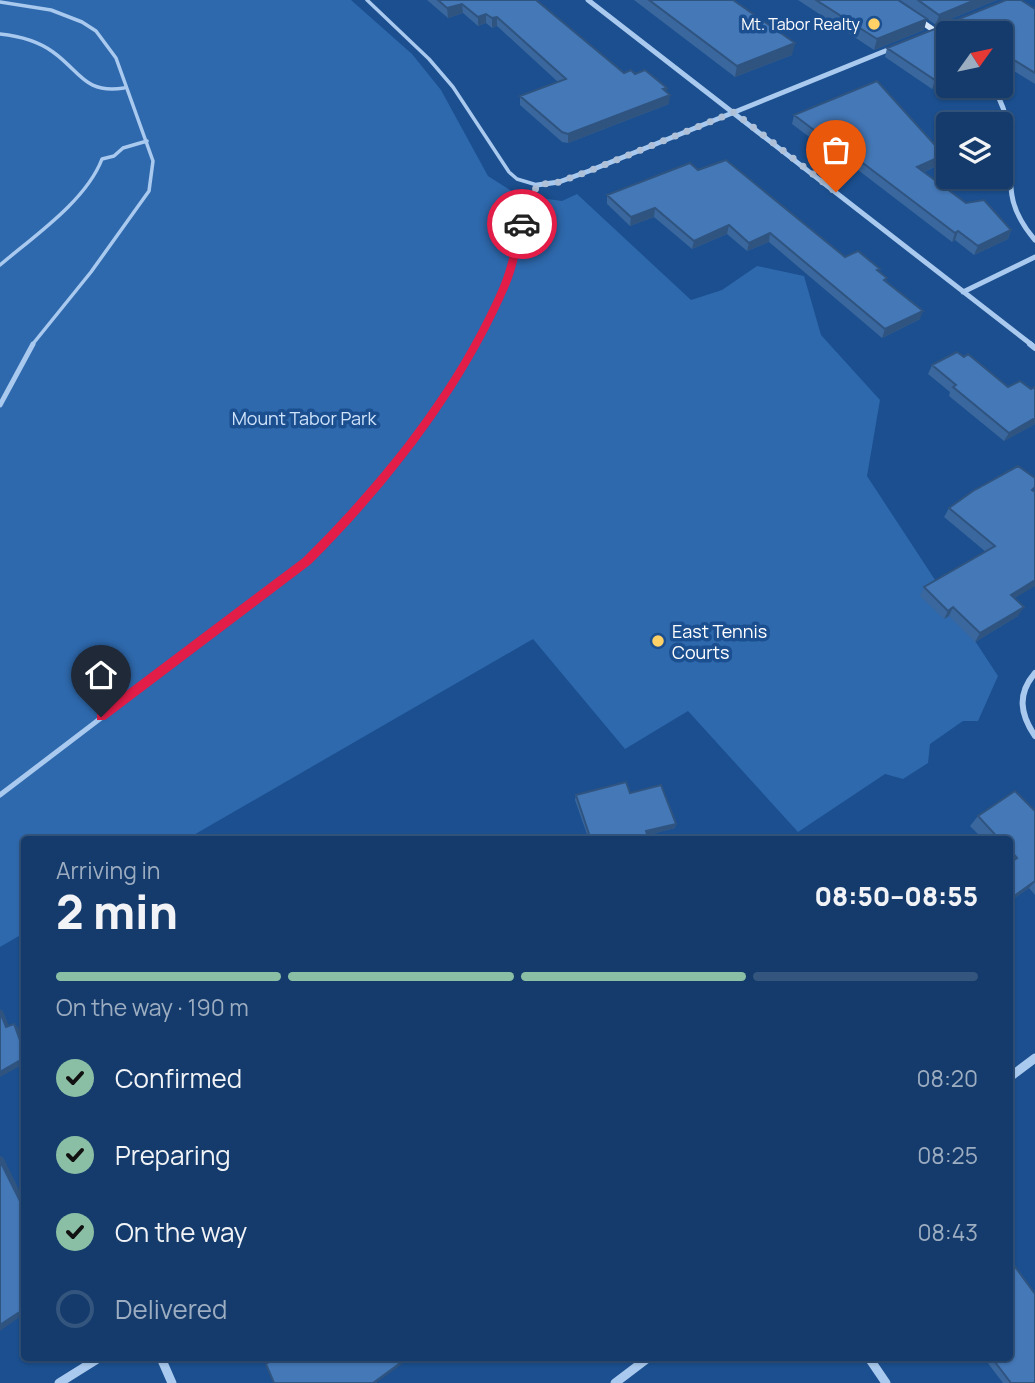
<!DOCTYPE html>
<html lang="en">
<head>
<meta charset="utf-8">
<style>
	:root { --surface:#143b6b; --page:#1d4271; --text:#f1f3f6; --muted:#9dadc1; --line:#33557e; --accent:#8abfa5 }
	body { margin:0; font-family:Manrope,sans-serif; background:var(--page); color:var(--text); height:100vh; display:flex; flex-direction:column; font-size:26px; white-space:nowrap }
	* { box-sizing:border-box; margin:0 }
	p { font-size:23px; color:var(--muted) }
	.icon { flex:none; width:38px; height:38px; fill:none; stroke:currentColor; stroke-width:2; stroke-linecap:round; stroke-linejoin:round }
	.map { position:relative; flex:1; overflow:hidden }
	.details { position:absolute; left:21px; top:836px; width:992px; height:525px; display:flex; flex-direction:column; background:var(--surface); border-radius:7px; box-shadow:0 2px 5px #0004,0 0 0 2px var(--line) }
	.details>* { flex:none }
	.needle { width:46px; rotate:57deg }
	.fabs { position:absolute; left:936px; top:21px; display:grid; gap:14px }
	.fabs a { display:grid; place-items:center; width:77px; height:77px; border-radius:7px; background:var(--surface); box-shadow:0 2px 5px #0004,0 0 0 2px var(--line); font-size:35px }
	.pin { position:absolute; display:grid; place-items:center; width:60px; height:60px; color:#fff; margin:-72px -30px; border-radius:50% 50% 50% 0; rotate:-45deg; box-shadow:0 0 7px #0007 }
	.pin .icon { rotate:45deg }
	.courier { position:absolute; display:grid; place-items:center; width:70px; height:70px; margin:-35px; border:5px solid #e11d48; border-radius:50%; background:#fff; color:#222; box-shadow:0 2px 9px #0007 }
	.summary em { font-style:normal; font-weight:800 }
	.summary div { display:flex; flex-direction:column-reverse }
	.summary { display:flex; align-items:center; justify-content:space-between; height:119px; padding:0 35px }
	h1 { font-size:46px; font-weight:800; line-height:52px }
	.bar { display:grid; grid-template-columns:repeat(4,1fr); gap:10px 7px; align-content:center; height:84px; padding:0 35px }
	.bar i { height:9px; border-radius:5px; background:var(--line) }
	.bar .selected { background:var(--accent) }
	.bar p { grid-column:span 4 }
	ol { padding:0 35px; list-style:none }
	li { display:flex; align-items:center; gap:21px; height:77px }
	li p { margin-inline-start:auto }
	li .icon { padding:7px; border-radius:50%; background:var(--accent); color:#111; stroke-width:4 }
	li:last-child { color:var(--muted) }
	li i { width:38px; height:38px; border:4px solid var(--line); border-radius:50% }
	.map>svg:first-child { display:block }
	.green { fill:#2e69ad }
	.lines { fill:none; stroke-linecap:round; stroke-linejoin:round }
	.lane-far1 { stroke:#a9c9ee; stroke-width:3.5 }
	.lane { stroke:#a9c9ee; stroke-width:5 }
	.street-far2 { stroke:#a9c9ee; stroke-width:5 }
	.street-far1 { stroke:#a9c9ee; stroke-width:6 }
	.street { stroke:#a9c9ee; stroke-width:9 }
	.secondary { fill:#d6e6fa; fill-rule:evenodd }
	.wall { fill:#3a679d }
	.shaded-wall { fill:#305480 }
	.building { fill:#4478b7; stroke:#305480; stroke-width:2 }
	.route { fill:#e11d48 }
	.done { stroke:#afc1d8; stroke-width:7; stroke-dasharray:0 12.6 }
	.poi-dot { fill:#ffd166; stroke:#1b4f8f; stroke-width:2.5 }
	.labels { text-anchor:middle; dominant-baseline:central; stroke-width:7; stroke-linejoin:round; paint-order:stroke }
	.far-poi-label { font-size:16px; fill:#fff; stroke:#1b4f8f; text-anchor:end }
	.park-label { font-size:18px; fill:#cfe3fa; stroke:#1b4f8f }
	.poi-label { font-size:18px; fill:#fff; stroke:#1b4f8f; text-anchor:start }
</style>
</head>
<body>
<div class="map">
<svg width="1035" height="1383" viewBox="0 0 1035 1383">
	<rect width="100%" height="100%" fill="#1b4f8f"/>
	<path class="green" d="M 0,0 L 351,0 L 412,54 L 441,90 L 488,176 L 518,195 L 562,201 L 577,194 L 691,300 L 722,290 L 757,266 L 804,276 L 821,335 L 880,400 L 867,476 L 998,676 L 978,721 L 963,721 L 930,744 L 928,763 L 903,779 L 885,774 L 798,832 L 688,711 L 625,749 L 533,639 L 185,840 L 24,840 L 24,933 L 0,947 Z"/>
	<g class="lines">
		<path class="lane-far1" d="M 367,0 L 429,59 L 453,87 L 509,172 L 517,179 L 537,185 L 525,214 L 506,284 L 475,345
			M 0,2 L 51,10 L 82,22 L 96,31 L 116,58 L 153,161 L 149,191 L 91,272 L 32,345
			M 0,34 C 19,36 38,41 53,52 C 81,72 84,94 124,88
			M 0,265 C 33,237 86,201 102,159 L 114,156 L 123,148 L 147,141"/>
		<path class="lane" d="M 0,405 L 33,344
			M 0,795 L 307,561 C 365,503 439,417 476,344"/>
		<path class="street-far2" d="M 588,0 L 1032,345
			M 932,32 L 956,22
			M 993,86 C 1000,99 1006,112 1008,127 C 1015,175 999,198 1035,240
			M 537,185 L 559,182 L 589,171 L 895,47
			M 963,292 L 1035,257"/>
		<path class="street-far1" d="M 1030,344 L 1035,348
			M 1035,673 C 1017,694 1020,714 1035,736"/>
		<path class="street" d="M 1010,1077 L 1035,1058
			M 161,1358 L 172,1383
			M 869,1358 L 886,1383
			M 59,1383 L 99,1358
			M 615,1383 L 648,1358"/>
		<path class="secondary" d="M 885,0 L 895,0 L 940,31 L 933,33 Z"/>
	</g>
	<path class="wall" d="M 427,0 L 536,0 L 624,73 L 635,74 L 666,91 L 669,104 L 568,143 L 562,142 L 520,105 L 520,96 L 558,82 L 497,26 L 492,28 L 486,23 L 478,26 L 463,13 L 448,18 Z
		M 634,0 L 733,0 L 792,55 L 735,77 Z
		M 798,0 L 898,0 L 924,30 L 874,50 Z
		M 900,0 L 997,0 L 936,25 Z
		M 1035,9 L 1035,84 L 1001,63 L 1001,33 L 948,33 L 948,82 L 932,89 L 885,57 L 887,48 L 946,32 L 949,23 Z
		M 794,115 L 941,164 L 924,172 L 966,203 L 1011,230 L 1008,239 L 974,255 L 955,240 L 952,242 L 828,147 L 824,148 L 792,124 Z
		M 698,170 L 845,257 L 879,272 L 920,319 L 882,338 L 769,242 L 747,251 L 727,234 L 692,249 L 654,217 L 630,226 L 607,204 L 607,195 Z
		M 964,357 L 1008,387 L 1031,389 L 1035,387 L 1035,424 L 1004,441 L 949,396 L 950,392 L 928,374 L 932,365 Z
		M 1018,466 L 1014,598 L 1018,616 L 975,642 L 949,616 L 944,619 L 920,596 L 924,587 L 986,552 L 944,517 L 949,508 Z
		M 630,793 L 676,824 L 675,828 L 648,835 L 649,840 L 589,840 L 575,800 L 576,795 Z
		M 1035,811 L 1035,895 L 1029,888 L 1010,901 L 1010,840 L 984,840 L 970,826 L 978,816 Z
		M 984,1358 L 1010,1358 L 1035,1383 L 1003,1383 Z"/>
	<path class="shaded-wall" d="M 975,0 L 997,0 L 936,25 L 939,15 Z
		M 462,4 L 463,13 L 448,18 L 447,8 Z
		M 486,14 L 486,23 L 478,26 L 478,17 Z
		M 497,17 L 497,26 L 492,28 L 492,18 Z
		M 927,19 L 924,30 L 874,50 L 877,39 Z
		M 795,43 L 792,55 L 735,77 L 737,66 Z
		M 948,74 L 948,82 L 932,89 L 935,80 Z
		M 667,88 L 666,97 L 670,95 L 669,104 L 568,143 L 568,134 Z
		M 830,138 L 828,147 L 824,148 L 826,139 Z
		M 944,155 L 941,164 L 914,176 L 917,167 Z
		M 655,208 L 654,217 L 630,226 L 631,217 Z
		M 729,225 L 727,234 L 692,249 L 694,241 Z
		M 1011,230 L 1008,239 L 974,255 L 978,246 Z
		M 958,231 L 955,240 L 952,242 L 955,233 Z
		M 770,233 L 769,242 L 747,251 L 749,243 Z
		M 923,311 L 920,319 L 882,338 L 885,329 Z
		M 1035,418 L 1035,424 L 1004,441 L 1009,433 Z
		M 1035,580 L 1035,586 L 1005,604 L 1011,595 Z
		M 953,607 L 949,616 L 944,619 L 948,611 Z
		M 1024,607 L 1018,616 L 975,642 L 980,633 Z
		M 676,824 L 675,828 L 645,836 L 646,831 Z
		M 1035,881 L 1029,888 L 1010,901 L 1010,899 Z
		M 0,1009 L 3,1011 L 11,1031 L 6,1027 L 0,1012 Z
		M 14,1024 L 18,1027 L 24,1043 L 24,1051 Z
		M 24,1058 L 24,1064 L 0,1077 L 0,1072 Z
		M 0,1156 L 3,1157 L 24,1200 L 24,1209 L 0,1161 Z
		M 18,1313 L 24,1314 L 0,1331 L 0,1325 Z
		M 407,1358 L 410,1358 L 376,1383 L 373,1383 Z"/>
	<path class="building" d="M 438,0 L 536,0 L 624,73 L 631,70 L 635,74 L 645,70 L 667,88 L 663,89 L 670,95 L 568,134 L 562,132 L 520,96 L 566,79 L 497,17 L 492,18 L 486,14 L 478,17 L 462,4 L 447,8 Z
		M 649,0 L 733,0 L 795,43 L 737,66 Z
		M 816,0 L 898,0 L 927,19 L 877,39 Z
		M 918,0 L 975,0 L 939,15 Z
		M 1006,0 L 1021,0 L 1035,9 L 1035,73 L 1001,52 L 1001,33 L 954,33 L 956,30 L 949,23 Z
		M 937,28 L 948,34 L 948,74 L 935,80 L 887,48 Z
		M 877,81 L 944,155 L 917,167 L 966,203 L 984,200 L 1011,230 L 978,246 L 958,231 L 955,233 L 830,138 L 826,139 L 794,115 Z
		M 726,160 L 845,257 L 858,251 L 880,269 L 877,270 L 887,278 L 884,280 L 923,311 L 885,329 L 770,233 L 749,243 L 729,225 L 694,241 L 655,208 L 631,217 L 607,195 L 690,163 L 698,170 Z
		M 957,352 L 964,357 L 968,354 L 1008,387 L 1020,381 L 1031,389 L 1035,387 L 1035,418 L 1009,433 L 953,387 L 956,385 L 932,365 Z
		M 1018,466 L 1035,478 L 1035,487 L 1032,490 L 1035,492 L 1035,580 L 1011,595 L 1024,607 L 980,633 L 953,607 L 948,611 L 924,587 L 995,546 L 949,508 L 973,491 Z
		M 626,782 L 630,793 L 661,785 L 676,824 L 646,831 L 649,840 L 591,840 L 576,795 Z
		M 1015,791 L 1035,811 L 1035,881 L 1010,899 L 1010,863 L 1017,858 L 1010,850 L 1010,840 L 1000,840 L 978,816 Z
		M 0,1012 L 6,1027 L 14,1024 L 24,1051 L 24,1058 L 0,1072 Z
		M 0,1161 L 24,1209 L 24,1327 L 18,1313 L 0,1325 Z
		M 1010,1260 L 1035,1294 L 1035,1383 L 1011,1383 L 992,1358 L 1010,1358 Z
		M 275,1358 L 407,1358 L 373,1383 L 274,1383 L 266,1364 Z"/>
	<path class="route" d="M 522,222 L 526,224 C 521,244 517,267 509,286 C 464,390 391,484 311,564 L 105,720 L 97,720 L 97,713 L 303,558 C 382,480 456,388 500,286 C 508,267 512,244 518,224 Z"/>
	<g class="lines">
		<path class="done" d="M 522,224 L 537,185 L 559,182 L 589,171 L 734,112 L 836,192"/>
	</g>
	<g class="poi-dot">
		<circle cx="874" cy="24" r="7"/>
		<circle cx="658" cy="641" r="7"/>
	</g>
	<g class="labels">
		<g class="far-poi-label">
			<text x="860" y="24">Mt. Tabor Realty</text>
		</g>
		<g class="park-label">
			<text x="304" y="418">Mount Tabor Park</text>
		</g>
		<g class="poi-label">
			<text x="672" y="631">East Tennis<tspan x="672" dy="21">Courts</tspan></text>
		</g>
	</g>
</svg>
<div class="fabs">
<a><svg class="needle" viewBox="-14 -14 28 28"><path d="M0-13l5 13h-10z" fill="#e53935"/><path d="M0 13l5-13h-10z" fill="#9dadc1"/></svg></a>
<a><svg class="icon" aria-label="layers" viewBox="0 0 24 24"><path d="M12 4l9 5-9 5-9-5zM3 14l9 5 9-5"/></svg></a>
</div>
<div class="pin" style="left:836px;top:192px;background:#ea580c"><svg class="icon" aria-label="bag" viewBox="0 0 24 24"><path d="M5 8h14l-1 12H6zM9 8a3 3 0 0 1 6 0"/></svg></div>
<div class="pin" style="left:101px;top:717px;background:#1f2937"><svg class="icon" aria-label="home" viewBox="0 0 24 24"><path d="M3 11l9-7 9 7M6 9v11h12V9"/></svg></div>
<div class="courier" style="left:522px;top:224px"><svg class="icon" aria-label="car" viewBox="0 0 24 24"><path d="M5 17H2v-5l4-1 3-4h7l3 4 3 1v5h-3M9 17h6M6 11h13"/><circle cx="7" cy="17" r="2"/><circle cx="17" cy="17" r="2"/></svg></div>
<section class="details">
<div class="summary"><div><h1>2 min</h1><p>Arriving in</p></div><em>08:50–08:55</em></div>
<div class="bar"><i class="selected"></i><i class="selected"></i><i class="selected"></i><i></i><p>On the way · 190 m</p></div>
<ol>
<li><svg class="icon" aria-label="check" viewBox="0 0 24 24"><path d="M5 12l5 5 9-10"/></svg>Confirmed<p>08:20</p></li>
<li><svg class="icon" aria-label="check" viewBox="0 0 24 24"><path d="M5 12l5 5 9-10"/></svg>Preparing<p>08:25</p></li>
<li><svg class="icon" aria-label="check" viewBox="0 0 24 24"><path d="M5 12l5 5 9-10"/></svg>On the way<p>08:43</p></li>
<li><i></i>Delivered</li>
</ol>
</section>
</div>
</body>
</html>
